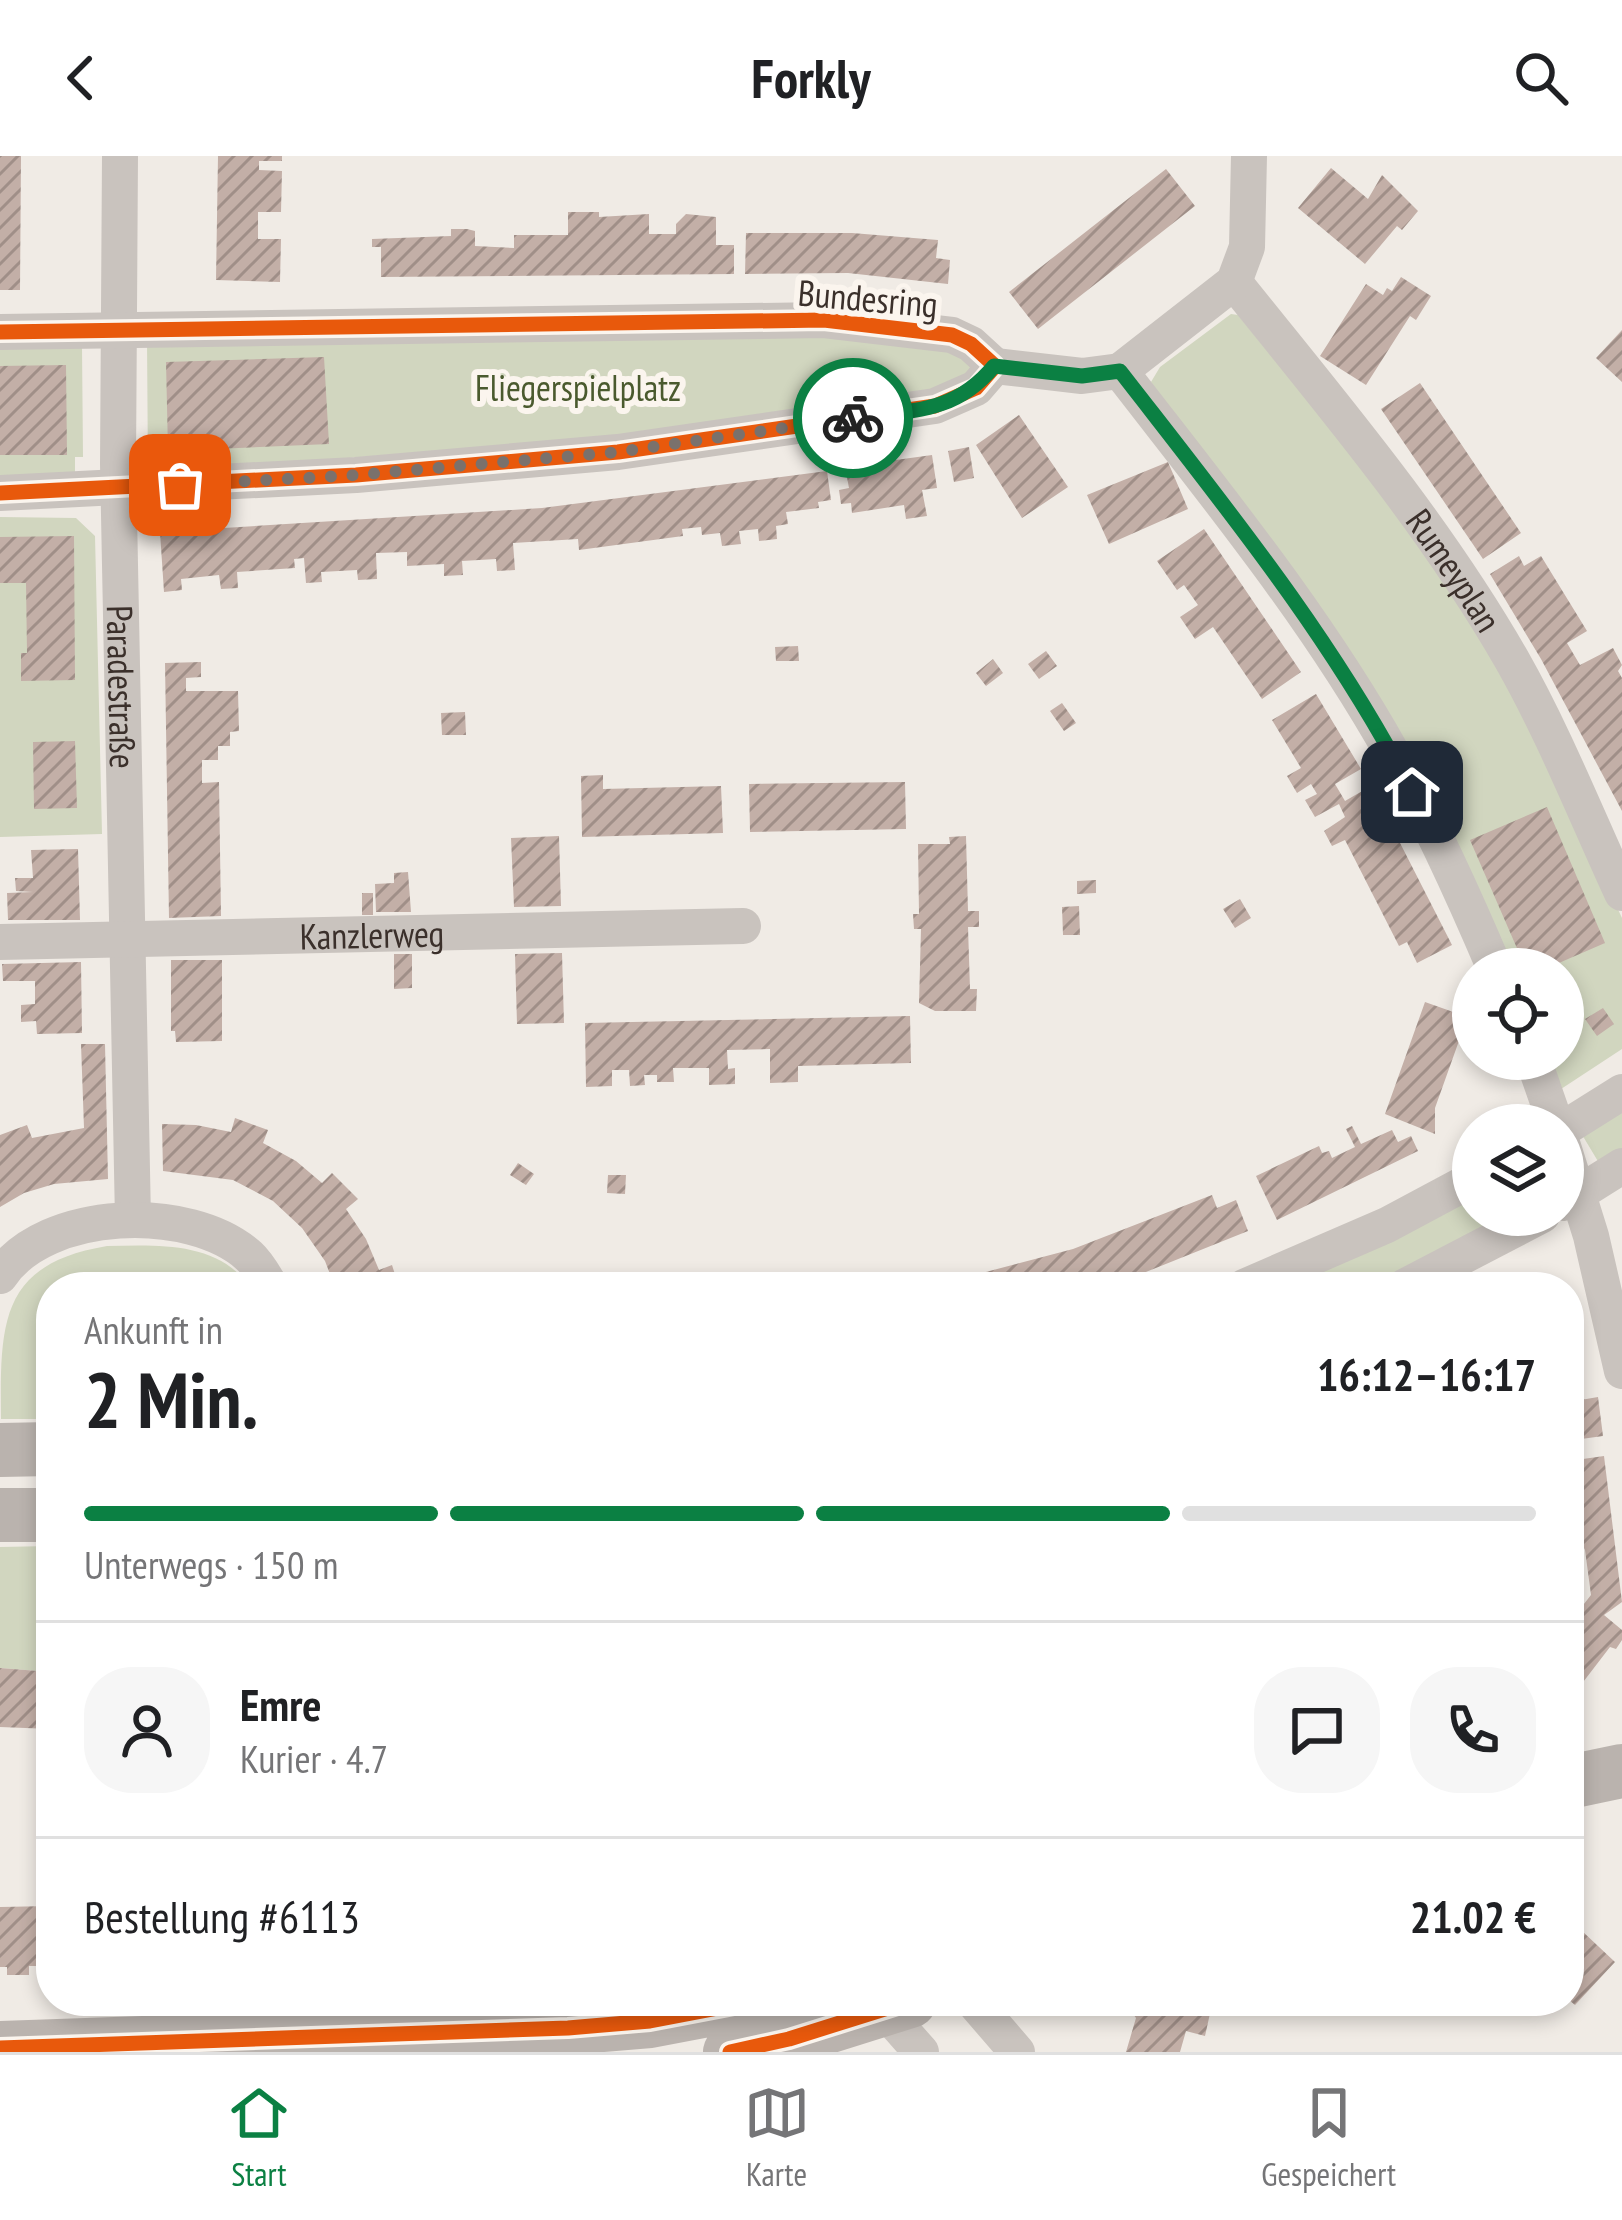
<!DOCTYPE html>
<html lang="de">
<head>
<meta charset="utf-8">
<style>
	:root { --surface:#fff; --page:#f6f6f6; --text:#202124; --muted:#757577; --line:#e0e0e0; --accent:#0b8043 }
	body { margin:0; font-family:"PT Sans Narrow",sans-serif; background:var(--page); color:var(--text); height:100vh; display:flex; flex-direction:column; font-size:45px; white-space:nowrap }
	* { box-sizing:border-box; margin:0 }
	p { font-size:39px; color:var(--muted) }
	.icon { flex:none; width:66px; height:66px; fill:none; stroke:currentColor; stroke-width:2; stroke-linecap:round; stroke-linejoin:round }
	.map { position:relative; flex:1; overflow:hidden }
	.panel { position:absolute; left:36px; top:1116px; width:1548px; height:744px; display:flex; flex-direction:column; background:var(--surface); border-radius:48px; box-shadow:0 6px 18px #0003 }
	.panel>* { flex:none }
	.tools { position:absolute; left:1452px; top:792px; display:grid; gap:24px }
	.tools a { display:grid; place-items:center; width:132px; height:132px; border-radius:50%; background:var(--surface); box-shadow:0 6px 18px #0003; font-size:60px }
	.pin { position:absolute; display:grid; place-items:center; width:102px; height:102px; color:#fff; margin:-51px; border-radius:24px; box-shadow:0 6px 18px #0006 }
	.courier { position:absolute; display:grid; place-items:center; width:120px; height:120px; margin:-60px; border:9px solid #0b8043; border-radius:50%; background:#fff; color:#222; box-shadow:0 3px 15px #0007 }
	.head em { font-style:normal; font-weight:700 }
	.head div { display:flex; flex-direction:column-reverse }
	.head { display:flex; align-items:center; justify-content:space-between; height:204px; padding:0 48px }
	h1 { font-size:78px; font-weight:700; line-height:90px }
	.bar { display:grid; grid-template-columns:repeat(4,1fr); gap:18px 12px; align-content:center; height:144px; padding:0 48px }
	.bar i { height:15px; border-radius:9px; background:var(--line) }
	.bar .selected { background:var(--accent) }
	.bar p { grid-column:span 4 }
	.line { display:flex; align-items:center; gap:30px; padding:0 48px; border-top:3px solid var(--line) }
	.line div { flex:1 }
	.round { display:grid; place-items:center; flex:none; width:126px; height:126px; border-radius:48px; background:var(--page) }
	header { display:flex; justify-content:space-between; align-items:center; height:156px; padding:0 48px; background:var(--surface); font-size:54px; font-weight:700 }
	.tabs { display:flex; justify-content:space-around; align-items:center; height:168px; border-top:3px solid var(--line); background:var(--surface); font-size:33px; color:var(--muted) }
	.tabs a { display:grid; justify-items:center; gap:6px }
	.tabs .selected { color:var(--accent) }
	.map>svg:first-child { display:block }
	.green { fill:#d1d6bf }
	.building { fill:url(#building-hatch) }
	.lines { fill:none; stroke-linecap:round; stroke-linejoin:round }
	.street { stroke:#c9c3be; stroke-width:36 }
	.secondary { stroke:#bab3ae; stroke-width:54 }
	.cycleway-casing { stroke:#fbf5ee; stroke-width:22 }
	.cycleway { stroke:#e8590c; stroke-width:15 }
	.done { stroke:#7a716c; stroke-width:12; stroke-dasharray:0 21.6 }
	.route { stroke:#0b8043; stroke-width:15 }
	.labels { text-anchor:middle; dominant-baseline:central; stroke-width:12; stroke-linejoin:round; paint-order:stroke }
	.street-label { font-size:36px; fill:#3b302b; stroke:#fbf5ee }
	.park-label { font-size:36px; fill:#4a5a2e; stroke:#fbf5ee }
</style>
</head>
<body>
<header><svg class="icon" aria-label="back" viewBox="0 0 24 24"><path d="M15 5l-7 7 7 7"/></svg>Forkly<svg class="icon" aria-label="search" viewBox="0 0 24 24"><circle cx="10" cy="10" r="6"/><path d="M15 15l6 6"/></svg></header>
<div class="map">
<svg width="1622" height="1896" viewBox="0 0 1622 1896">
	<defs>
		<pattern id="building-hatch" width="6" height="6" patternUnits="userSpaceOnUse" patternTransform="scale(3)"><rect width="6" height="6" fill="#c3afa7"/><path d="M-1 1l2-2M0 6l6-6M5 7l2-2" fill="none" stroke="#a08f88"/></pattern>
	</defs>
	<rect width="100%" height="100%" fill="#f0ebe5"/>
	<path class="green" d="M 1231,158 L 1238,159 L 1430,393 L 1546,600 L 1622,762 L 1622,893 L 1558,935 L 1544,903 L 1563,903 L 1563,813 L 1508,813 L 1151,226 L 1160,211 Z
		M 811,173 L 938,185 L 972,210 L 964,228 L 719,271 L 148,319 L 147,184 Z
		M 82,191 L 83,301 L 75,301 L 75,324 L 0,325 L 0,193 Z
		M 0,361 L 76,362 L 95,380 L 102,678 L 0,681 Z
		M 1622,952 L 1622,993 L 1599,1007 L 1581,977 Z
		M 1473,1040 L 1473,1059 L 1513,1059 L 1374,1131 L 1283,1131 Z
		M 107,1090 C 158,1089 218,1085 250,1131 L 51,1131 L 51,1263 L 1,1263 C 0,1166 0,1108 107,1090 Z
		M 51,1390 L 51,1516 L 0,1512 L 0,1391 Z"/>
	<path class="building" d="M 0,0 L 21,0 L 20,134 L 0,134 Z
		M 218,0 L 282,0 L 282,5 L 259,5 L 259,14 L 282,15 L 281,56 L 258,56 L 258,83 L 281,83 L 280,126 L 216,124 Z
		M 1331,12 L 1368,43 L 1382,19 L 1418,55 L 1402,74 L 1397,70 L 1365,108 L 1298,52 Z
		M 1166,13 L 1195,50 L 1038,173 L 1009,136 Z
		M 568,56 L 599,56 L 599,61 L 649,58 L 649,78 L 676,78 L 676,68 L 686,58 L 716,61 L 716,89 L 734,89 L 734,118 L 381,121 L 381,91 L 372,91 L 372,83 L 451,80 L 451,73 L 467,73 L 475,75 L 475,90 L 514,92 L 514,79 L 568,79 Z
		M 746,77 L 852,77 L 938,84 L 936,102 L 950,104 L 948,128 L 848,117 L 745,118 Z
		M 1401,121 L 1431,140 L 1416,164 L 1410,160 L 1366,229 L 1320,200 L 1366,128 L 1383,139 L 1387,132 L 1392,135 Z
		M 1622,174 L 1622,226 L 1596,202 Z
		M 324,201 L 329,288 L 168,295 L 166,206 Z
		M 66,209 L 67,299 L 0,299 L 0,210 Z
		M 1420,227 L 1521,377 L 1483,403 L 1381,253 Z
		M 1019,259 L 1068,331 L 1022,362 L 976,289 Z
		M 969,291 L 974,322 L 954,326 L 948,295 Z
		M 932,299 L 937,332 L 922,334 L 927,360 L 906,363 L 904,349 L 852,357 L 851,347 L 841,348 L 839,334 L 849,332 L 845,311 Z
		M 1168,306 L 1188,353 L 1109,388 L 1087,339 Z
		M 827,315 L 831,344 L 818,346 L 819,352 L 786,356 L 788,368 L 776,370 L 777,383 L 759,385 L 758,373 L 739,375 L 741,388 L 722,390 L 720,377 L 702,379 L 701,371 L 682,373 L 683,380 L 579,394 L 578,383 L 513,387 L 515,414 L 497,415 L 496,403 L 462,405 L 463,419 L 444,420 L 444,408 L 407,410 L 407,396 L 376,397 L 377,423 L 358,424 L 357,414 L 321,416 L 322,426 L 306,427 L 304,402 L 294,403 L 295,412 L 237,416 L 238,432 L 221,433 L 219,419 L 181,423 L 182,434 L 164,436 L 160,376 L 542,352 Z
		M 1204,373 L 1301,516 L 1262,543 L 1213,471 L 1195,483 L 1180,461 L 1198,449 L 1184,429 L 1177,434 L 1157,405 Z
		M 74,380 L 75,524 L 21,525 L 21,497 L 27,497 L 26,427 L 0,427 L 0,381 Z
		M 1519,400 L 1524,410 L 1541,400 L 1587,475 L 1567,487 L 1580,509 L 1613,492 L 1622,509 L 1618,515 L 1622,522 L 1622,655 L 1541,503 L 1490,418 Z
		M 798,490 L 799,505 L 776,505 L 775,491 Z
		M 1046,495 L 1057,510 L 1039,523 L 1028,508 Z
		M 993,503 L 1003,517 L 986,530 L 976,517 Z
		M 201,506 L 201,521 L 186,522 L 186,535 L 238,535 L 239,575 L 230,576 L 230,590 L 218,590 L 218,604 L 202,604 L 202,627 L 219,626 L 221,760 L 169,762 L 165,507 Z
		M 1316,538 L 1361,613 L 1335,628 L 1345,645 L 1371,630 L 1452,789 L 1417,807 L 1407,786 L 1399,790 L 1345,684 L 1332,690 L 1324,675 L 1345,661 L 1339,648 L 1315,661 L 1305,644 L 1317,638 L 1311,628 L 1297,637 L 1287,620 L 1301,612 L 1272,564 Z
		M 1062,547 L 1076,567 L 1064,575 L 1050,555 Z
		M 465,556 L 466,579 L 442,579 L 441,557 Z
		M 75,585 L 77,652 L 34,653 L 33,586 Z
		M 603,619 L 603,633 L 721,630 L 723,677 L 582,681 L 581,620 Z
		M 905,626 L 906,673 L 750,676 L 749,628 Z
		M 1547,651 L 1605,787 L 1545,813 L 1526,813 L 1470,684 Z
		M 559,680 L 561,750 L 514,751 L 511,682 Z
		M 966,680 L 968,755 L 979,755 L 979,771 L 968,771 L 970,833 L 977,833 L 976,855 L 935,855 L 919,847 L 921,773 L 914,773 L 913,758 L 919,758 L 918,688 L 950,688 L 949,681 Z
		M 78,693 L 80,764 L 8,764 L 7,737 L 33,736 L 16,735 L 15,722 L 33,722 L 31,694 Z
		M 408,716 L 411,756 L 376,756 L 375,728 L 394,727 L 394,717 Z
		M 1096,724 L 1096,737 L 1077,738 L 1077,725 Z
		M 362,737 L 373,737 L 373,759 L 362,759 Z
		M 1240,743 L 1251,762 L 1235,772 L 1223,753 Z
		M 1079,750 L 1080,779 L 1063,779 L 1062,751 Z
		M 562,797 L 564,867 L 517,868 L 515,798 Z
		M 394,798 L 412,798 L 412,832 L 394,833 Z
		M 171,804 L 222,804 L 222,885 L 176,886 L 175,875 L 171,875 Z
		M 81,806 L 82,877 L 37,878 L 36,865 L 21,866 L 21,849 L 35,848 L 35,825 L 3,825 L 2,808 Z
		M 1425,846 L 1473,863 L 1473,869 L 1460,882 L 1435,952 L 1435,978 L 1385,958 Z
		M 1603,852 L 1614,868 L 1597,880 L 1585,863 Z
		M 910,860 L 911,907 L 798,910 L 798,926 L 770,927 L 770,893 L 727,894 L 728,913 L 735,912 L 735,928 L 709,929 L 709,912 L 673,912 L 674,926 L 657,926 L 657,919 L 644,919 L 645,929 L 630,930 L 629,914 L 612,914 L 612,930 L 586,931 L 585,867 Z
		M 81,888 L 105,888 L 108,1023 L 54,1028 L 24,1037 L 0,1051 L 0,979 L 27,969 L 32,982 L 84,972 Z
		M 235,962 L 268,974 L 263,987 L 296,1005 L 322,1027 L 332,1017 L 358,1043 L 346,1053 L 366,1083 L 379,1114 L 392,1109 L 399,1131 L 335,1131 L 325,1105 L 302,1072 L 273,1045 L 233,1024 L 163,1015 L 162,968 L 196,969 L 231,976 Z
		M 1352,970 L 1361,988 L 1392,974 L 1398,986 L 1411,980 L 1418,995 L 1277,1064 L 1256,1020 L 1319,990 L 1322,997 L 1329,995 L 1332,1002 L 1355,991 L 1346,973 Z
		M 518,1007 L 534,1018 L 526,1029 L 510,1019 Z
		M 608,1019 L 626,1019 L 625,1038 L 607,1037 Z
		M 1212,1039 L 1217,1052 L 1236,1044 L 1248,1075 L 1116,1128 L 1115,1125 L 1098,1131 L 929,1131 L 1073,1093 Z
		M 1598,1241 L 1603,1280 L 1574,1284 L 1569,1246 Z
		M 1604,1300 L 1622,1446 L 1604,1459 L 1622,1474 L 1622,1484 L 1616,1493 L 1610,1491 L 1577,1534 L 1581,1537 L 1569,1553 L 1569,1459 L 1573,1462 L 1591,1439 L 1585,1394 L 1582,1388 L 1569,1389 L 1569,1305 Z
		M 0,1512 L 51,1516 L 51,1573 L 0,1571 Z
		M 51,1750 L 51,1810 L 29,1810 L 29,1819 L 7,1819 L 7,1811 L 0,1811 L 0,1751 Z
		M 1575,1761 L 1584,1771 L 1582,1775 L 1615,1806 L 1575,1849 L 1569,1844 L 1569,1762 Z
		M 1134,1845 L 1218,1845 L 1220,1852 L 1211,1853 L 1205,1880 L 1186,1875 L 1180,1896 L 1126,1896 L 1136,1862 L 1131,1855 Z"/>
	<g class="lines">
		<g class="street">
			<path id="s1" d="M 120,0 L 118,308 L 133,1064"/>
			<path id="s2" d="M 1234,126 C 1332,248 1434,368 1512,504 C 1554,578 1586,659 1622,737"/>
			<path d="M 0,176 L 824,164 L 952,179 L 971,188 L 995,210 L 976,232 L 935,250 L 618,296 L 356,319 L 0,337"/>
			<path d="M 995,210 L 1082,220 L 1120,215"/>
			<path d="M 1120,215 C 1215,338 1316,461 1392,597 C 1431,667 1464,740 1495,813"/>
			<path d="M 1120,215 L 1234,126 L 1247,91 L 1249,0"/>
			<path id="s3" d="M 0,786 L 743,770"/>
			<path d="M 1533,903 L 1556,969"/>
			<path d="M 1563,973 L 1622,936"/>
			<path d="M 1563,990 L 1591,1080 L 1622,1215"/>
			<path d="M 1563,1047 L 1622,1010"/>
			<path d="M 0,1120 C 45,1052 190,1047 249,1100 C 258,1108 265,1121 271,1131"/>
			<path d="M 1244,1131 L 1387,1069 L 1473,1023"/>
			<path d="M 1404,1131 L 1542,1059"/>
			<path d="M 973,1845 L 1017,1896"/>
			<path d="M 884,1854 L 921,1896"/>
		</g>
		<path class="secondary" d="M 0,1294 L 51,1293
			M 0,1359 L 51,1359
			M 1569,1626 L 1622,1615
			M 0,1892 L 568,1872 L 650,1865 L 755,1845
			M 730,1896 L 789,1883 L 910,1845"/>
		<defs>
			<path id="cycleway" d="M 0,176 L 824,164 L 952,179 L 971,188 L 995,210 L 976,232 L 935,250 L 618,296 L 356,319 L 0,337
				M 0,1892 L 568,1872 L 650,1865 L 755,1845
				M 730,1896 L 789,1883 L 910,1845"/>
		</defs>
		<use href="#cycleway" class="cycleway-casing"/>
		<use href="#cycleway" class="cycleway"/>
	</g>
	<g class="lines">
		<path class="done" d="M 180,329 L 356,319 L 618,296 L 853,262"/>
		<path class="route" d="M 853,262 C 911,254 955,258 994,210 L 1082,220 L 1120,215 C 1224,349 1334,484 1412,636"/>
	</g>
	<g class="labels">
		<g class="street-label">
			<text transform="translate(868 142) rotate(5)">Bundesring</text>
			<text stroke="none"><textPath href="#s2" startOffset="363">Rumeyplan</textPath></text>
			<text stroke="none"><textPath href="#s1" startOffset="531">Paradestraße</textPath></text>
			<text stroke="none"><textPath href="#s3" startOffset="372">Kanzlerweg</textPath></text>
		</g>
		<g class="park-label">
			<text x="578" y="231">Fliegerspielplatz</text>
		</g>
	</g>
</svg>
<div class="tools">
<a><svg class="icon" aria-label="locate" viewBox="0 0 24 24"><circle cx="12" cy="12" r="6"/><path d="M12 2v4M12 18v4M2 12h4M18 12h4"/></svg></a>
<a><svg class="icon" aria-label="layers" viewBox="0 0 24 24"><path d="M12 4l9 5-9 5-9-5zM3 14l9 5 9-5"/></svg></a>
</div>
<div class="pin" style="left:180px;top:329px;background:#ea580c"><svg class="icon" aria-label="bag" viewBox="0 0 24 24"><path d="M5 8h14l-1 12H6zM9 8a3 3 0 0 1 6 0"/></svg></div>
<div class="pin" style="left:1412px;top:636px;background:#1f2937"><svg class="icon" aria-label="home" viewBox="0 0 24 24"><path d="M3 11l9-7 9 7M6 9v11h12V9"/></svg></div>
<div class="courier" style="left:853px;top:262px"><svg class="icon" aria-label="bike" viewBox="0 0 24 24"><circle cx="6" cy="16" r="4"/><circle cx="18" cy="16" r="4"/><path d="M6 16l4-8h5l3 8M10 8l3 8H6M13 5h3"/></svg></div>
<section class="panel">
<div class="head"><div><h1>2 Min.</h1><p>Ankunft in</p></div><em>16:12–16:17</em></div>
<div class="bar"><i class="selected"></i><i class="selected"></i><i class="selected"></i><i></i><p>Unterwegs · 150 m</p></div>
<div class="line" style="height:216px"><a class="round"><svg class="icon" aria-label="person" viewBox="0 0 24 24"><circle cx="12" cy="8" r="4"/><path d="M4 21q1-7 8-7t8 7"/></svg></a><div><b>Emre</b><p>Kurier · 4.7</p></div><a class="round"><svg class="icon" aria-label="chat" viewBox="0 0 24 24"><path d="M4 5h16v11H9l-5 4z"/></svg></a><a class="round"><svg class="icon" aria-label="phone" viewBox="0 0 24 24"><path d="M5 4h4l2 5-3 2q2 4 5 5l2-3 5 2v4C11 20 4 13 5 4z"/></svg></a></div>
<div class="line" style="height:156px"><div>Bestellung #6113</div><b>21.02 €</b></div>
</section>
</div>
<nav class="tabs">
<a class="selected"><svg class="icon" aria-label="home" viewBox="0 0 24 24"><path d="M3 11l9-7 9 7M6 9v11h12V9"/></svg>Start</a>
<a><svg class="icon" aria-label="map" viewBox="0 0 24 24"><path d="M3 6l6-2 6 2 6-2v14l-6 2-6-2-6 2zM9 4v14M15 6v14"/></svg>Karte</a>
<a><svg class="icon" aria-label="saved" viewBox="0 0 24 24"><path d="M7 4h10v16l-5-4-5 4z"/></svg>Gespeichert</a>
</nav>
</body>
</html>
